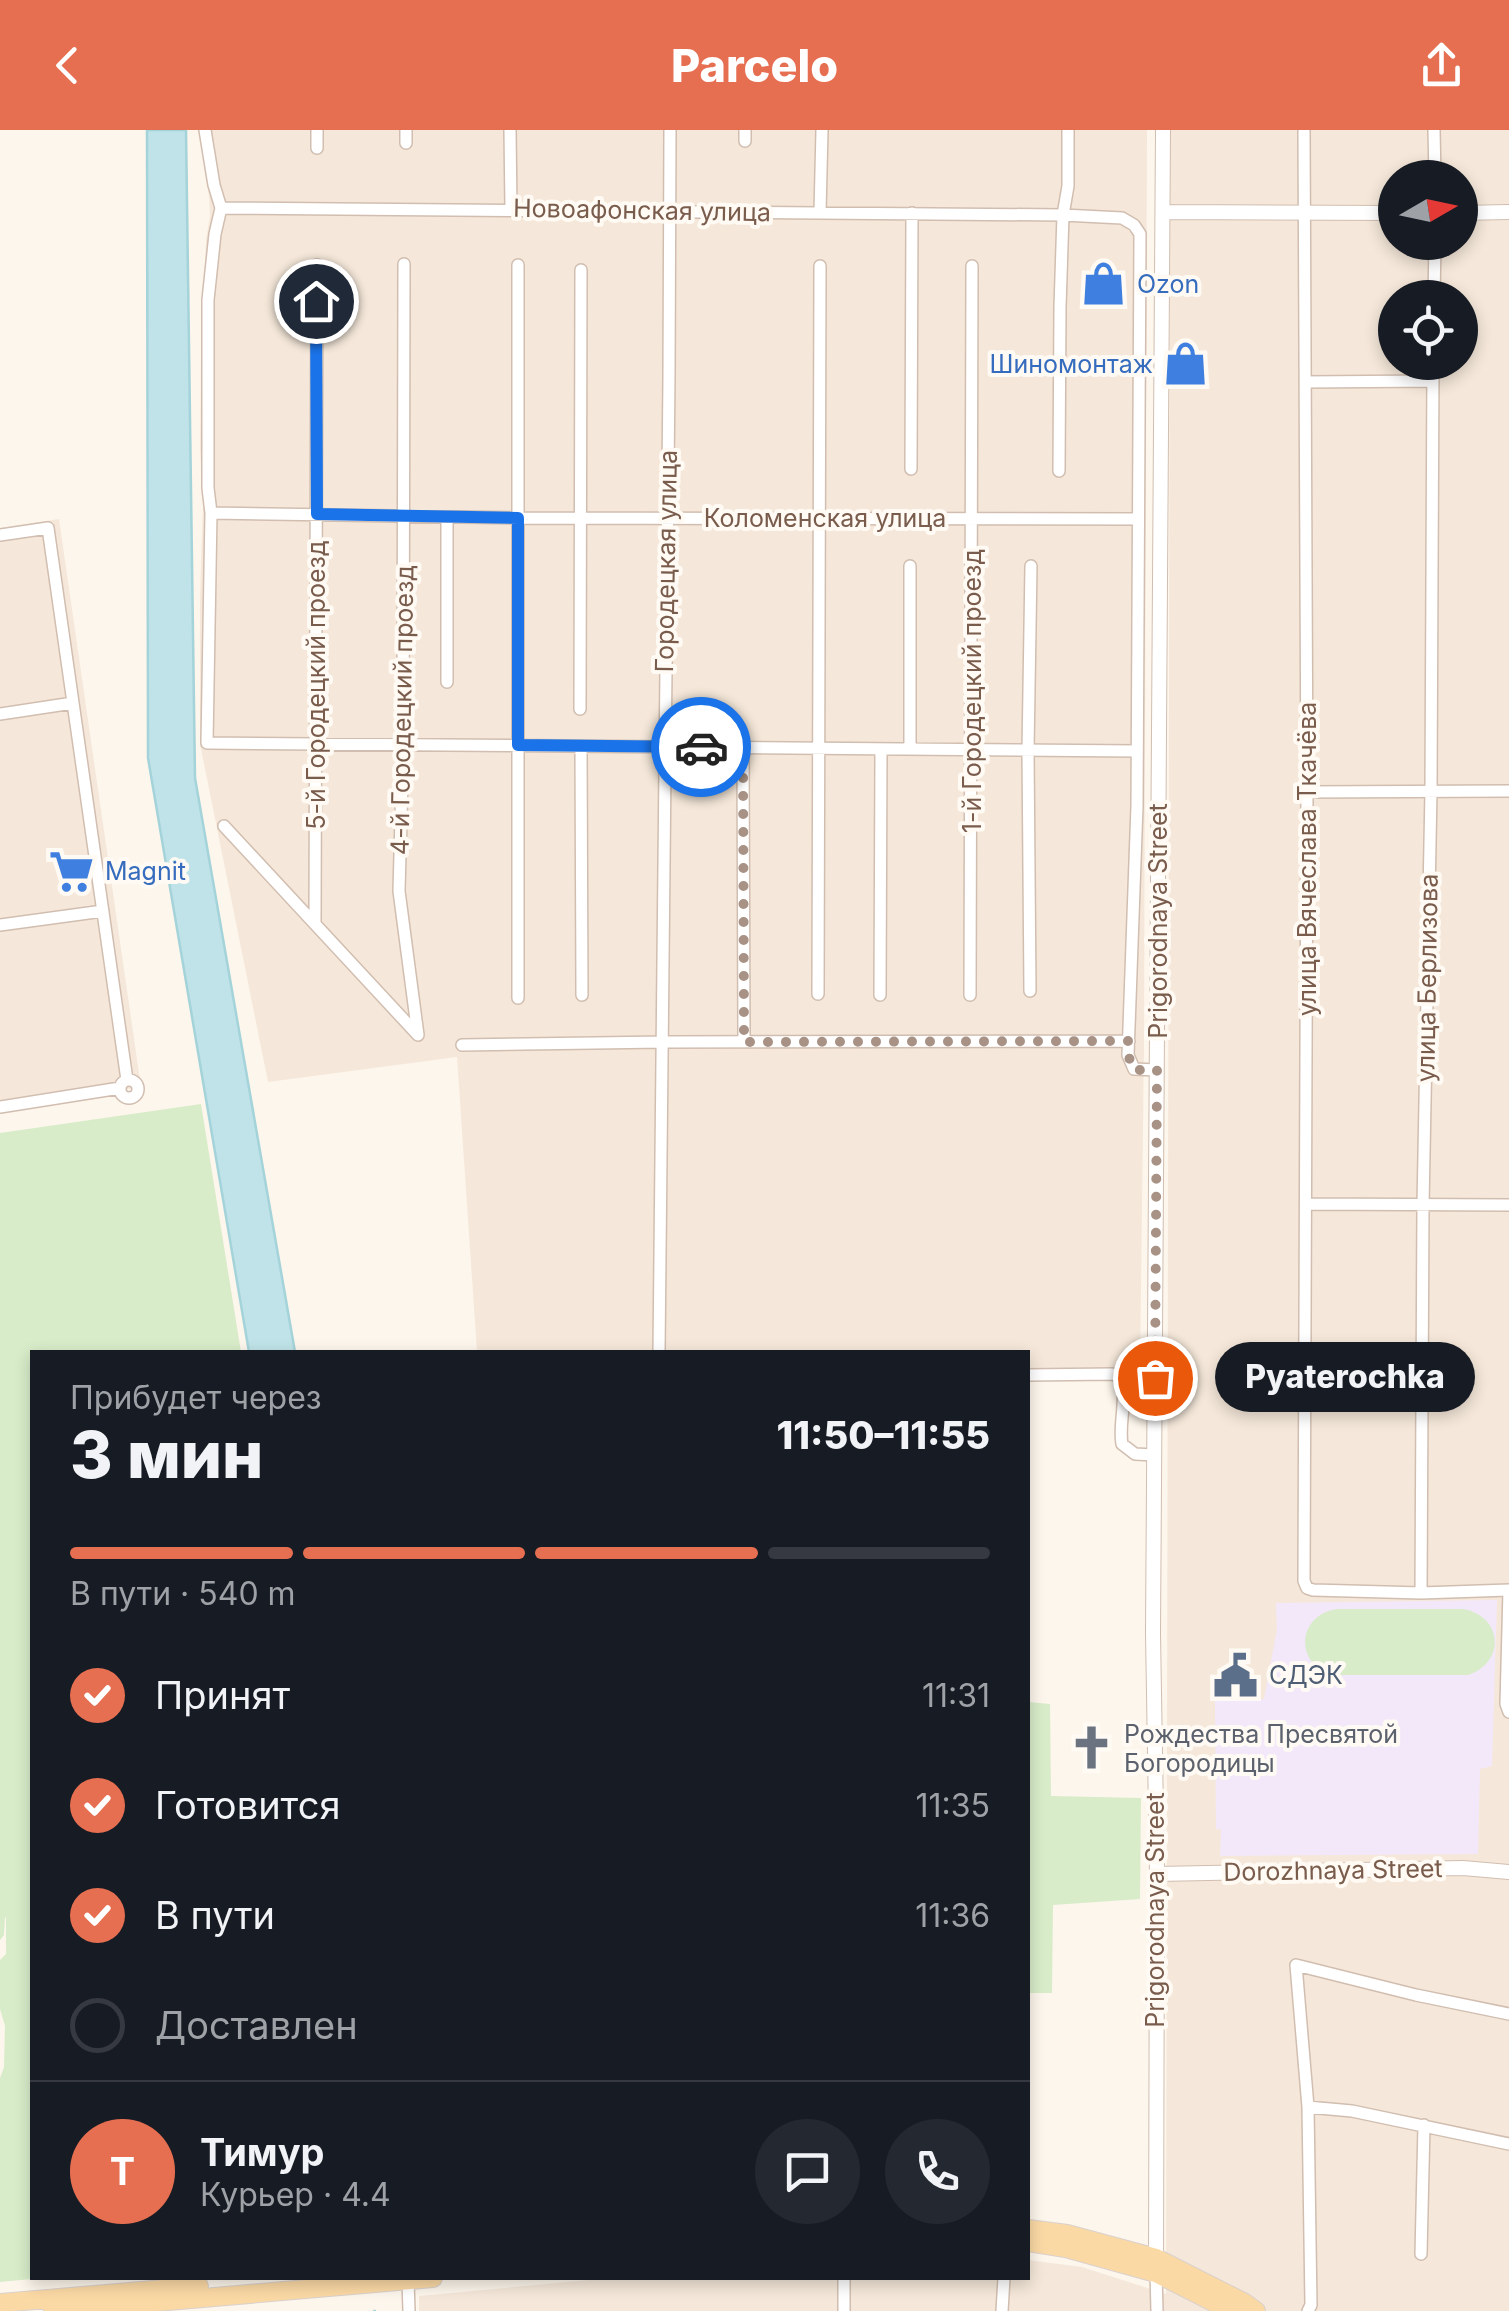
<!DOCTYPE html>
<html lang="ru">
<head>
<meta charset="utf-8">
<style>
	:root { --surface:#171b24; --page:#242831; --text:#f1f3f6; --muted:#9ea1a6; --line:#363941; --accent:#e76f51 }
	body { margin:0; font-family:Inter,sans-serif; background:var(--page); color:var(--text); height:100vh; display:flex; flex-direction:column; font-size:38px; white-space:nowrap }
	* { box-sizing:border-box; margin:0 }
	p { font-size:32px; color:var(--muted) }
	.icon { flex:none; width:55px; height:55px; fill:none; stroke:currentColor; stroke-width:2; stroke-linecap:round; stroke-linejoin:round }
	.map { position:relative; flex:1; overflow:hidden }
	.panel { position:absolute; left:30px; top:1220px; width:1000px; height:930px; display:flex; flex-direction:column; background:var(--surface); border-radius:0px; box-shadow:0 5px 15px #0003 }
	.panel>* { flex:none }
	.needle { width:65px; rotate:81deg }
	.controls { position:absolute; left:1378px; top:30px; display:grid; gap:20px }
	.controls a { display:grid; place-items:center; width:100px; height:100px; border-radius:50%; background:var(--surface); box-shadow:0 5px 15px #0003; font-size:50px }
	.pin { position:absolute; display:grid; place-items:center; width:85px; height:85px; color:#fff; margin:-42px; border:5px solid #fff; border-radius:50%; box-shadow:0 2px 10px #0007 }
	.courier { position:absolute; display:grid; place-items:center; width:100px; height:100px; margin:-50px; border:8px solid #1a73e8; border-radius:50%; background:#fff; color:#222; box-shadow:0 2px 12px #0007 }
	.bubble { position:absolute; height:70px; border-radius:35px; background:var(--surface); box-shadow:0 5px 15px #0003; font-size:32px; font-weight:800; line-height:70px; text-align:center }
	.head em { font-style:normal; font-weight:800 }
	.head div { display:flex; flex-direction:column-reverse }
	.head { display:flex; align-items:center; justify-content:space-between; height:170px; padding:0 40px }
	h1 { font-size:65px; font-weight:800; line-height:75px }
	.bar { display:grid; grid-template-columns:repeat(4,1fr); gap:15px 10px; align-content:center; height:120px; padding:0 40px }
	.bar i { height:12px; border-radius:8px; background:var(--line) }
	.bar .active { background:var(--accent) }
	.bar p { grid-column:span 4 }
	.line { display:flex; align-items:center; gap:25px; padding:0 40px; border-top:2px solid var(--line) }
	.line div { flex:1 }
	.round { display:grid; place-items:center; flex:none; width:105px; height:105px; border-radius:52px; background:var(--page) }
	ol { padding:0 40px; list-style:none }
	li { display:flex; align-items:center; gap:30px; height:110px }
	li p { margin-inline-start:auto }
	li .icon { padding:10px; border-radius:50%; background:var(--accent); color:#fff; stroke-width:4 }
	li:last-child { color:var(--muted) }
	li i { width:55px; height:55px; border:5px solid var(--line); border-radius:50% }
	header { display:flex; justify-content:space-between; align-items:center; height:130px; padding:0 40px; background:var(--accent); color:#fff; font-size:45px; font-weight:800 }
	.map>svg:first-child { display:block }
	.residential { fill:#f5e8da; fill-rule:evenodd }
	.education { fill:#f3e8fa }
	.green { fill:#d8ecc9 }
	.water { fill:#bfe3e8; stroke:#a5d3da; stroke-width:2.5 }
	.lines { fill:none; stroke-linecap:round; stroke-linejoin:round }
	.stream { stroke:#a5d3da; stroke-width:2.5 }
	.minor-casing { stroke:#d1beb0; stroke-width:14 }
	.tertiary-casing { stroke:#d1beb0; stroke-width:16 }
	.primary-casing { stroke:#dad1cd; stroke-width:20 }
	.minor { stroke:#fff; stroke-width:11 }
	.tertiary { stroke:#fff; stroke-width:14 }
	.primary { stroke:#fbd9a5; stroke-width:18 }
	.done { stroke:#a89285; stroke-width:10; stroke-dasharray:0 18 }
	.route { stroke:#1a73e8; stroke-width:12 }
	.labels { text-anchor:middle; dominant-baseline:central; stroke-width:8; stroke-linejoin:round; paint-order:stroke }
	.street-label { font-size:25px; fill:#7a5c4d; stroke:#fffaf3 }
	.shop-label { font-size:25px; fill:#366cbe; stroke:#fffaf3; text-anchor:start }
	.service-label { font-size:25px; fill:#4e5e75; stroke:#fffaf3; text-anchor:start }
	.worship-label { font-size:25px; fill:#5b616d; stroke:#fffaf3; text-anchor:start }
</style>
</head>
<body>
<header><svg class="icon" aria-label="back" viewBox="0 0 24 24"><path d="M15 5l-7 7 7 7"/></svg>Parcelo<svg class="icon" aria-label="share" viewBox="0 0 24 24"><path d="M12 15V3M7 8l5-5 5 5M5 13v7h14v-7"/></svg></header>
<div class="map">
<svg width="1509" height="2181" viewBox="0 0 1509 2181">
	<rect width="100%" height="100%" fill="#fdf6ec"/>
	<path class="residential" d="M 199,0 L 1147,0 L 1144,917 L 1140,1240 L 1028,1241 L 1028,1222 L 477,1222 L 457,927 L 268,952 L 200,614 L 200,468 L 203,373 L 200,319 L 201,226 L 206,110 L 210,86 L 209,66 Z
		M 1170,0 L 1509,0 L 1509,2181 L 419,2181 L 419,2166 L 610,2148 L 1028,2148 L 1028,2130 L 1082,2137 L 1166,2164 ZM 1395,48 L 1460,48 L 1460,112 L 1395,112 ZM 1395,168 L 1460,168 L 1460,232 L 1395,232 Z
		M 59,389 L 141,957 L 0,979 L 0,398 Z"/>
	<path class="education" d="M 1497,1470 L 1492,1636 L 1480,1639 L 1478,1724 L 1220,1726 L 1221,1699 L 1216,1699 L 1215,1571 L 1264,1569 L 1277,1499 L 1276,1473 Z"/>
	<path class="green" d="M 201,974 L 241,1222 L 32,1222 L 32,2148 L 42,2148 L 0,2152 L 0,1948 L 4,1937 L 5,1896 L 0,1879 L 0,1830 L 6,1824 L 6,1788 L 5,1787 L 4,1805 L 0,1810 L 0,1003 Z
		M 1337,1479 L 1463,1479 C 1503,1486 1506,1532 1468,1545 L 1337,1545 C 1294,1539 1295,1485 1337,1479 Z
		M 1028,1572 L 1050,1574 L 1051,1666 L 1141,1668 L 1140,1769 L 1053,1775 L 1052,1863 L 1028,1863 Z"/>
	<path class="water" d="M 147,0 L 186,0 L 195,648 L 295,1222 L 249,1222 L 148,628 Z"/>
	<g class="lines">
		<path class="stream" d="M 374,2181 L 375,2181"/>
		<defs>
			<path id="minor" d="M 205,0 L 214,55 L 221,78 L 215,104 L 208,170 L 208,358 L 211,383 L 207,613 L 1137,621
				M 317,0 L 317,18
				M 510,0 L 511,79
				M 1304,0 L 1307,662 L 1304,1451 L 1307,1458 L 1313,1460 L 1421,1463 L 1509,1460
				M 1434,0 L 1435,48
				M 745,11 L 745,0
				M 406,13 L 406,0
				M 221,78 L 1063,85 L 1122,88 L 1134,95 L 1140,104 L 1137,676 L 1128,925 L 1134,939 L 1157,940
				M 820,82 L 822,0
				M 404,134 L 403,614 L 399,761 L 418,905
				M 1434,168 L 1435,112
				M 1306,252 L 1432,251
				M 911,339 L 912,83
				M 1059,341 L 1060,177 L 1063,85 L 1068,56 L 1068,0
				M 211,383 L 518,388 L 1138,389
				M 447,387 L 447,552
				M 0,405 L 48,398 L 127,950
				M 580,579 L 581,140
				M 0,584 L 73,573
				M 581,616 L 582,865
				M 743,618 L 744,912
				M 910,619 L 910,436
				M 1307,662 L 1509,661
				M 224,696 L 418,905
				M 315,794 L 317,135
				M 0,795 L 103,781
				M 1030,861 L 1028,620 L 1031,436
				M 818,864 L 820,136
				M 880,865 L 881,619
				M 970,865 L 972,136
				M 518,868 L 518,135
				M 462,915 L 663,912 L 1129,911
				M120 959a9 9 0 1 1 18 0a9 9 0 1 1-18 0Z
				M 0,977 L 120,958
				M 1306,1074 L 1509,1075
				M 659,1222 L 669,246 L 670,0
				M 1028,1245 L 1112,1244 L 1119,1246 C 1129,1266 1118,1293 1122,1314 L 1135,1324 L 1154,1325
				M 1509,1460 L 1506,1574 L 1509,1582
				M 1421,1463 L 1423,1075 L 1431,661 L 1433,232
				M 1308,1977 L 1352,1981 L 1509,2014
				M 1421,2124 L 1424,1995
				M 1156,2143 L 1157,2181
				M 844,2148 L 844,2181
				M 408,2150 L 409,2181
				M 1002,2181 L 1004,2148
				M 1308,2181 L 1311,2175 L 1308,1977 L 1296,1835 L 1416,1865 L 1509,1884"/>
			<path id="tertiary" d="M 1164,82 L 1395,83
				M 1460,83 L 1509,82
				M 1157,1744 L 1463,1738 L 1509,1742
				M 1156,2134 L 1157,1744 L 1153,1503 L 1163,0"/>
			<path id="primary" d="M 1028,2099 L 1067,2104 L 1156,2128 L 1245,2173 L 1256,2181
				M 1028,2112 L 1066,2118 L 1156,2143 L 1231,2181
				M 0,2173 L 199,2156
				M 53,2181 L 433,2148"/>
		</defs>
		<use href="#minor" class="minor-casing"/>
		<use href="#tertiary" class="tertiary-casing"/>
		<use href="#primary" class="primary-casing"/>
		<use href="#minor" class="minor"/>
		<use href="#tertiary" class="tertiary"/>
		<use href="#primary" class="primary"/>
	</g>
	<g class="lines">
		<path class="done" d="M 701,617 L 743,618 L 744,912 L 1128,911 L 1128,925 L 1134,940 L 1157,940 L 1155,1248"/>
		<path class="route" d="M 316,171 L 317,384 L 518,388 L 518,615 L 701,617"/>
	</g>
	<defs>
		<symbol id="shop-bare" viewBox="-9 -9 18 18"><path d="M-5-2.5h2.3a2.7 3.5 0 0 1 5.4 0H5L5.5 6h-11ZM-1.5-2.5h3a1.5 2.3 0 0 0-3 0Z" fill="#3f7fe0" stroke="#fffaf3" stroke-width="2.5" paint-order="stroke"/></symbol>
		<symbol id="supermarket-bare" viewBox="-9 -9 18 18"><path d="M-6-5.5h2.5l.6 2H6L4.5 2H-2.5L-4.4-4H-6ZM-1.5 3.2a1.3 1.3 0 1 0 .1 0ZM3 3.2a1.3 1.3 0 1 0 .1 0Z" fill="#3f7fe0" stroke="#fffaf3" stroke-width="2.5" paint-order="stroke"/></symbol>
		<symbol id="civic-bare" viewBox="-9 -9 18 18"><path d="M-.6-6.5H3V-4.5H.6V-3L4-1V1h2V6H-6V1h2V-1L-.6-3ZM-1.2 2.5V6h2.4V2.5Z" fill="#5c6f8a" stroke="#fffaf3" stroke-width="2.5" paint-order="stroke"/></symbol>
		<symbol id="church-bare" viewBox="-9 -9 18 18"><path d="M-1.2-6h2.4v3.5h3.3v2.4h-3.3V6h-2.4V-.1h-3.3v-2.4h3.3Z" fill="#6b7280" stroke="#fffaf3" stroke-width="2.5" paint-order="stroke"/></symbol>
	</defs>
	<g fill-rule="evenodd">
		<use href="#shop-bare" x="1072" y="122" width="63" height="63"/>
		<use href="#shop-bare" x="1154" y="202" width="63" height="63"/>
		<use href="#supermarket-bare" x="40" y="710" width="63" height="63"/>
		<use href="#civic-bare" x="1204" y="1514" width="63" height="63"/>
		<use href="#church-bare" x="1060" y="1586" width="63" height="63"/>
	</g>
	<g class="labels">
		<g class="street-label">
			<text transform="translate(642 80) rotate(1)">Новоафонская улица</text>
			<text x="825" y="388">Коломенская улица</text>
			<text transform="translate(666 431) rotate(-89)">Городецкая улица</text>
			<text transform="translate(316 555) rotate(-90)">5-й Городецкий проезд</text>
			<text transform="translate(972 561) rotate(-90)">1-й Городецкий проезд</text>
			<text transform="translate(402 580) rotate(-89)">4-й Городецкий проезд</text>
			<text transform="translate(1307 729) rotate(-90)">улица Вячеслава Ткачёва</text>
			<text transform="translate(1158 791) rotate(-90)">Prigorodnaya Street</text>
			<text transform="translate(1427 848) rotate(-89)">улица Берлизова</text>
			<text transform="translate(1333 1740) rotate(-1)">Dorozhnaya Street</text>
			<text transform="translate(1155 1780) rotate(-90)">Prigorodnaya Street</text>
		</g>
		<g class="shop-label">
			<text x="1137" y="154">Ozon</text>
			<text x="1153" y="234" text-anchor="end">Шиномонтаж</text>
			<text x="105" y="741">Magnit</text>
		</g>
		<g class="service-label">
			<text x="1269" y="1545">СДЭК</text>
		</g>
		<g class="worship-label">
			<text x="1124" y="1604">Рождества Пресвятой<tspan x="1124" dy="29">Богородицы</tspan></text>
		</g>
	</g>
</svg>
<div class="controls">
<a><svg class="needle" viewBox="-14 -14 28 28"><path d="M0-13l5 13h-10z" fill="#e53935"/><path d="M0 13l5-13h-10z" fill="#9ea1a6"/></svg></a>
<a><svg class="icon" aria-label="locate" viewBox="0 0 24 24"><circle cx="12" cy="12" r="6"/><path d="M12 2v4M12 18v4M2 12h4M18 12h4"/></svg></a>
</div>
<div class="pin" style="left:1155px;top:1248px;background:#ea580c"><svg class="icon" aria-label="bag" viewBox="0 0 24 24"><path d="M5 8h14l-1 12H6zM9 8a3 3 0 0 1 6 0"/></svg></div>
<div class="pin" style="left:316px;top:171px;background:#1f2937"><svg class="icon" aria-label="home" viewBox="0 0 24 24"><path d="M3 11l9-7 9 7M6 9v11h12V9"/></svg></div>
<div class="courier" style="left:701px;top:617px"><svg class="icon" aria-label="car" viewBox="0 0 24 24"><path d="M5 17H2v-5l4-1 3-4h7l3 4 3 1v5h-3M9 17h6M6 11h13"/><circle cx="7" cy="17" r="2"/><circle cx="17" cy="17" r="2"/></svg></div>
<div class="bubble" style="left:1215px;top:1212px;width:260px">Pyaterochka</div>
<section class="panel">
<div class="head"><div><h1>3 мин</h1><p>Прибудет через</p></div><em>11:50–11:55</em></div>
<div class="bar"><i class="active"></i><i class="active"></i><i class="active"></i><i></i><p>В пути · 540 m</p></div>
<ol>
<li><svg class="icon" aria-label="check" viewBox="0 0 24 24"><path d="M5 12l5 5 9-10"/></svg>Принят<p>11:31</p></li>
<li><svg class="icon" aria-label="check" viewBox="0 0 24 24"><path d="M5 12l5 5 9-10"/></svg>Готовится<p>11:35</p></li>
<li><svg class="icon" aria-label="check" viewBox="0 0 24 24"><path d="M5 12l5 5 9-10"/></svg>В пути<p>11:36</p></li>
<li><i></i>Доставлен</li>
</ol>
<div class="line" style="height:180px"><b class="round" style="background:var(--accent);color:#fff">Т</b><div><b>Тимур</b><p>Курьер · 4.4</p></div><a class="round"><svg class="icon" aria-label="chat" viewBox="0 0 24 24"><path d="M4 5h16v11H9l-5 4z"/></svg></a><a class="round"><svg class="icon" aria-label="phone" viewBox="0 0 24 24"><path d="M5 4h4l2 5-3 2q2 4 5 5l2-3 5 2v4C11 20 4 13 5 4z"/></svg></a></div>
</section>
</div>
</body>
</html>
